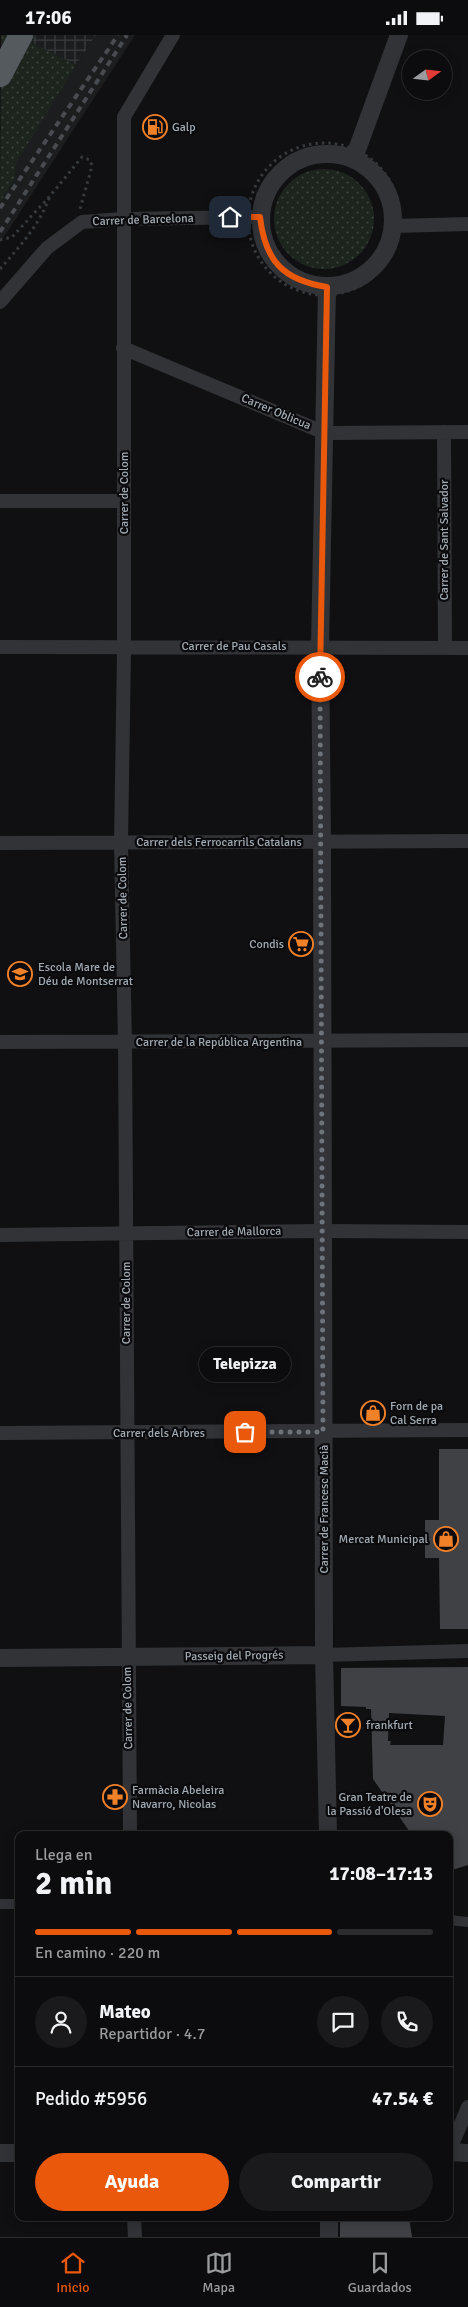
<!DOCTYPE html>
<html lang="es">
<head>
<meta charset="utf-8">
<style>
	:root { --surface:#0c0c0e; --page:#1a1a1c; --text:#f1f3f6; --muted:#9a9b9e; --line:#2c2c2e; --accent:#ea580c }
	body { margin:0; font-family:Signika,sans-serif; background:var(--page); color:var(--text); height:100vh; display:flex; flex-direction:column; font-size:19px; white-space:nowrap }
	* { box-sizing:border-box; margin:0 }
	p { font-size:16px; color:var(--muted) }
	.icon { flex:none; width:28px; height:28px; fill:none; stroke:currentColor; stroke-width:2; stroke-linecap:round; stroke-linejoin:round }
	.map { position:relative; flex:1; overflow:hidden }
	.panel { position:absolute; left:15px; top:1796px; width:438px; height:390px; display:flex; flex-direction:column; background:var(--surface); border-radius:10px; box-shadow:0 2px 12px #0003,0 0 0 1px var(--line) }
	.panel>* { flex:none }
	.needle { width:32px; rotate:75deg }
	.buttons { position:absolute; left:402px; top:15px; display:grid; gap:10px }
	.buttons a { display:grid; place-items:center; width:50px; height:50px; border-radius:50%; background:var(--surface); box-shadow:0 2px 12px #0003,0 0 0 1px var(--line); font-size:25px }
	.pin { position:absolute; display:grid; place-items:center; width:42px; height:42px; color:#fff; margin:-21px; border-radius:10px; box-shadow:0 2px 8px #0006 }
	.courier { position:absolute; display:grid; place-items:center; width:50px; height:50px; margin:-25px; border:4px solid #ea580c; border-radius:50%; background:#fff; color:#222; box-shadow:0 1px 6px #0007 }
	.bubble { position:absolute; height:35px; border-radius:18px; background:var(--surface); box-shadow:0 2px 12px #0003,0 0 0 1px var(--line); font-size:16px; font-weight:700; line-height:35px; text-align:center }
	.head em { font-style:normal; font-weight:700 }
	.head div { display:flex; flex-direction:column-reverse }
	.head { display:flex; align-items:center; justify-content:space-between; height:85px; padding:0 20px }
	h1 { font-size:32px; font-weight:700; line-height:38px }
	.bar { display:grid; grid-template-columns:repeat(4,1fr); gap:8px 5px; align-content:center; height:60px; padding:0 20px }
	.bar i { height:6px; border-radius:4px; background:var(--line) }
	.bar .on { background:var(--accent) }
	.bar p { grid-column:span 4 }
	.line { display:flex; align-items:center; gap:12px; padding:0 20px; border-top:1px solid var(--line) }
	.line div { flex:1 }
	.round { display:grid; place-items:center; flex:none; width:52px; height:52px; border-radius:26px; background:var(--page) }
	.cta { display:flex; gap:10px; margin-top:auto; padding:10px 20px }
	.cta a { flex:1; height:58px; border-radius:30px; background:var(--accent); color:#fff; font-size:20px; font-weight:700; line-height:58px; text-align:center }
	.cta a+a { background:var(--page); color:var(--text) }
	.status { display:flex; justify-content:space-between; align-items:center; height:35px; padding:0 25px; background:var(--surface); direction:ltr }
	.status svg { height:14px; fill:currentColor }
	.menu { display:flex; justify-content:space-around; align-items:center; height:70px; border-top:1px solid var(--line); background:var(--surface); font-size:14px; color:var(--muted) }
	.menu a { display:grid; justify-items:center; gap:2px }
	.menu .on { color:var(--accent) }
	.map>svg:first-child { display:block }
	.built { fill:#1c1d1f }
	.industrial { fill:url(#industrial-grid) }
	.grass { fill:url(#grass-dots) }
	.building { fill:#3f4145; fill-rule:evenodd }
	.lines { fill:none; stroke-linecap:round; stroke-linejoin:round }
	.path { stroke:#373a3e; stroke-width:3; stroke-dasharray:2.5 4; stroke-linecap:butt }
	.pedestrian { stroke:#313337; stroke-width:10 }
	.minor { stroke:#313337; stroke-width:14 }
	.tertiary { stroke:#313337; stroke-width:18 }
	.trunk { stroke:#555a5f; stroke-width:24 }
	.rail { stroke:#484c50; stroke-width:4; stroke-dasharray:6 5; stroke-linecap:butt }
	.done { stroke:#6e747a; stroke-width:5; stroke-dasharray:0 9 }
	.route { stroke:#ea580c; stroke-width:6 }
	.labels { text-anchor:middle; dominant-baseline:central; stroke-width:4.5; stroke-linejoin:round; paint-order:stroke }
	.poi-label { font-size:12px; fill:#a1aab2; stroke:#0b0b0d; text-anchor:start }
	.street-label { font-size:12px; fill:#a1aab2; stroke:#0b0b0d }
</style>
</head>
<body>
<div class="status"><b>17:06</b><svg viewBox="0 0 49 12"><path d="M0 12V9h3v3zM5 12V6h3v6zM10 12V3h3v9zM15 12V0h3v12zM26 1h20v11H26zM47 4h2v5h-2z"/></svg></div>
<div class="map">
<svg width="468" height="2202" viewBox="0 0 468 2202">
	<defs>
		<pattern id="industrial-grid" width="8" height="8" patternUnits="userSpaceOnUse" patternTransform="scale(1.25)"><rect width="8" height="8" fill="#1c1d1f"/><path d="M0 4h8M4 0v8" fill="none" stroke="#3a3b3d"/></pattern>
		<pattern id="grass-dots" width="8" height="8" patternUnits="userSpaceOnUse" patternTransform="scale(1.25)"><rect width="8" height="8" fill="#1d241d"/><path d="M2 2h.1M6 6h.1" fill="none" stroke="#3b413b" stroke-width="1.8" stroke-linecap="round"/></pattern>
	</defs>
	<rect width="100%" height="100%" fill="#101012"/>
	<path class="built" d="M 96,0 L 135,0 L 0,208 L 0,167 L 15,144 L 16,128 L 49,71 Z"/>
	<path class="industrial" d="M 35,0 L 96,0 L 76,30 L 32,8 Z"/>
	<path class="grass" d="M 1,0 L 35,0 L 32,8 L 76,30 L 16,128 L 15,144 L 0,167 Z
		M274 184a50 50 0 1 1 100 0a50 50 0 1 1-100 0Z"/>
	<path class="building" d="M 439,1414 L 468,1414 L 468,1594 L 440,1594 L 439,1523 L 425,1523 L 425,1485 L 439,1485 Z
		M 468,1632 L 468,1830 L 449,1836 L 449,1800 L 412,1800 L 373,1744 L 371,1674 L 366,1674 L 366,1672 L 341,1671 L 341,1633 ZM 389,1678 L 445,1681 L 443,1710 L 390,1710 L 391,1706 L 388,1706 Z
		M 340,2182 L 409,2182 L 412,2202 L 340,2202 Z"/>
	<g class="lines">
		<path class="path" d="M248 184a76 76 0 1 1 152 0a76 76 0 1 1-152 0Z
			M 0,205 L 12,202 L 50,161 L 82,122 L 90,125 L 92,131 L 80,174
			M 0,234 C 20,211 39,191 50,161"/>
		<path class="pedestrian" d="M 0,1869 L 19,1869
			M 449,1885 L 468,1887"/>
		<path class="minor" d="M 393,191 L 468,189
			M 0,267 L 47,213 L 82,187 L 123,184 L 260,182
			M 123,313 L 325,398 L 468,397
			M 444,397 L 445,613
			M 0,466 L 124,466
			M 0,612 L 468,613
			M 0,808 L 468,806
			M 0,1007 L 468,1005
			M 0,1200 L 323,1196 L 468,1197
			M 0,1398 L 468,1395
			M 324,1620 L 468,1616
			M 130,1800 L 125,1008 L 121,808 L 124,617 L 124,82 L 173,0
			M 449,2117 L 468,2072
			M 134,2182 L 135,2202"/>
		<path class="tertiary" d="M261 185a66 66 0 1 1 132 0a66 66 0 1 1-132 0Z
			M 354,123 L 399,0
			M 327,252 L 320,612 L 322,807 L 324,1620 L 328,1800
			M 0,1623 L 324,1620
			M 449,2117 L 468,2118
			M 0,2118 L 19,2118
			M 329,2202 L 329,2182"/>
		<path class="trunk" d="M 0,40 L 21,0"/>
		<path class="rail" d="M 0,173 L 118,0
			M 0,197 L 127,0"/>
	</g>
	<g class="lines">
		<path class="done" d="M 245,1397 L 323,1397 L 320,642"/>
		<path class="route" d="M 230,182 L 260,182 C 265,226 283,245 327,252 L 320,642"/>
	</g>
	<defs>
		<symbol id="fuel-ring" viewBox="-11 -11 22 22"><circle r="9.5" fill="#0b0b0d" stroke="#f18129" stroke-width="1.5"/><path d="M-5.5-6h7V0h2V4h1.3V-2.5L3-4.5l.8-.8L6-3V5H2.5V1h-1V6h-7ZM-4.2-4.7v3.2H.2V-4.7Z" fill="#f18129"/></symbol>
		<symbol id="supermarket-ring" viewBox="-11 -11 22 22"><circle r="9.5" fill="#0b0b0d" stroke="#f18129" stroke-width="1.5"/><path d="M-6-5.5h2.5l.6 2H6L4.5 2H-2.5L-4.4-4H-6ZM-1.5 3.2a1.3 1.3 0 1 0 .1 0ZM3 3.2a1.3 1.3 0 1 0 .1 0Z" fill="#f18129"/></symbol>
		<symbol id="school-ring" viewBox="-11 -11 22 22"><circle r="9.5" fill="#0b0b0d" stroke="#f18129" stroke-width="1.5"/><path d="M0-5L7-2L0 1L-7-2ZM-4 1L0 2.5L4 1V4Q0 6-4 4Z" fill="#f18129"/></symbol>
		<symbol id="shop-ring" viewBox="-11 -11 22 22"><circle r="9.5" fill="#0b0b0d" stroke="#f18129" stroke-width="1.5"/><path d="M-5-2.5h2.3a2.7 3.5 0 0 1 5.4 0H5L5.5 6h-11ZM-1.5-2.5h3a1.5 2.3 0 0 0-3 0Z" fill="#f18129"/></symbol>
		<symbol id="bar-ring" viewBox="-11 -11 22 22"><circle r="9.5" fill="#0b0b0d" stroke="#f18129" stroke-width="1.5"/><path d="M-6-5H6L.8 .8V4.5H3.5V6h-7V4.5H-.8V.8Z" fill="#f18129"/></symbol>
		<symbol id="pharmacy-ring" viewBox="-11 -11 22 22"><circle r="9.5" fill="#0b0b0d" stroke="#f18129" stroke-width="1.5"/><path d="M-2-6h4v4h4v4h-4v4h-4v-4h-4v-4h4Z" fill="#f18129"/></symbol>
		<symbol id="theatre-ring" viewBox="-11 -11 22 22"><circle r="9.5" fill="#0b0b0d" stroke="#f18129" stroke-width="1.5"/><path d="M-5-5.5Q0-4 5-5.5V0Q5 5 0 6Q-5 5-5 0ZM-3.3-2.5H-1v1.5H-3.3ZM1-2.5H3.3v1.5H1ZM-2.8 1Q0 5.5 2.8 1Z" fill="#f18129"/></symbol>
	</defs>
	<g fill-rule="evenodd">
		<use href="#fuel-ring" x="141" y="78" width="28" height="28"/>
		<use href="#supermarket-ring" x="287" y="895" width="28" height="28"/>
		<use href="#school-ring" x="6" y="925" width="28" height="28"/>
		<use href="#shop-ring" x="359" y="1364" width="28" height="28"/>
		<use href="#shop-ring" x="432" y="1490" width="28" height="28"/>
		<use href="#bar-ring" x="334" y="1676" width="28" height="28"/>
		<use href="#pharmacy-ring" x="101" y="1748" width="28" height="28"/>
		<use href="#theatre-ring" x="416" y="1755" width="28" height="28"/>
	</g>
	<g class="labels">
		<g class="poi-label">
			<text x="172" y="92">Galp</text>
			<text x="284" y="909" text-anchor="end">Condis</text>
			<text x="38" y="932">Escola Mare de<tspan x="38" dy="14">Déu de Montserrat</tspan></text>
			<text x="390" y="1371">Forn de pa<tspan x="390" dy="14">Cal Serra</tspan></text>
			<text x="428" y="1504" text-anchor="end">Mercat Municipal</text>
			<text x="366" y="1690">frankfurt</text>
			<text x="132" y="1755">Farmàcia Abeleira<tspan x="132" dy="14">Navarro, Nicolas</tspan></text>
			<text x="412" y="1762" text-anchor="end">Gran Teatre de<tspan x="412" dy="14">la Passió d'Olesa</tspan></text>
		</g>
		<g class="street-label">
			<text transform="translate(143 185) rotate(-2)">Carrer de Barcelona</text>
			<text transform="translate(276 377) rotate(23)">Carrer Oblicua</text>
			<text transform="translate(124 458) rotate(-90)">Carrer de Colom</text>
			<text transform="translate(444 505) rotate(-90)">Carrer de Sant Salvador</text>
			<text x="234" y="611">Carrer de Pau Casals</text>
			<text x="219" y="807">Carrer dels Ferrocarrils Catalans</text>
			<text transform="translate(123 863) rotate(-91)">Carrer de Colom</text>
			<text x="219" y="1007">Carrer de la República Argentina</text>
			<text transform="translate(234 1197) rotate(-1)">Carrer de Mallorca</text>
			<text transform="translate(126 1268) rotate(-90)">Carrer de Colom</text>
			<text x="159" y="1398">Carrer dels Arbres</text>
			<text transform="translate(324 1474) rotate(-90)">Carrer de Francesc Macià</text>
			<text transform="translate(234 1621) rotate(-1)">Passeig del Progrés</text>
			<text transform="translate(128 1673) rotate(-91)">Carrer de Colom</text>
		</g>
	</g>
</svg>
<div class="buttons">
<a><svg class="needle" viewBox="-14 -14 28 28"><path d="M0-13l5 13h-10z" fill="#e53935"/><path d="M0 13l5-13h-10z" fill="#9a9b9e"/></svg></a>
</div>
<div class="pin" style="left:245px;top:1397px;background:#ea580c"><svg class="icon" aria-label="bag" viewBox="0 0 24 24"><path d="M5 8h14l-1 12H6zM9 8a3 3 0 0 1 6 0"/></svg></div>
<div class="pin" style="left:230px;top:182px;background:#1f2937"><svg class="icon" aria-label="home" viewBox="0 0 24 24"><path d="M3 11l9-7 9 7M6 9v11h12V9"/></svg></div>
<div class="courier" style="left:320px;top:642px"><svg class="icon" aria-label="bike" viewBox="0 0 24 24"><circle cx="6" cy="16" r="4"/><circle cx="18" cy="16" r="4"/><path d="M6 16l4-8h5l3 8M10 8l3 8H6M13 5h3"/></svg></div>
<div class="bubble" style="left:199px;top:1312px;width:92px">Telepizza</div>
<section class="panel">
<div class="head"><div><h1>2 min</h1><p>Llega en</p></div><em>17:08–17:13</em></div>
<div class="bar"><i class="on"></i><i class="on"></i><i class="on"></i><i></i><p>En camino · 220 m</p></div>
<div class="line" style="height:90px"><a class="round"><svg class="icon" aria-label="person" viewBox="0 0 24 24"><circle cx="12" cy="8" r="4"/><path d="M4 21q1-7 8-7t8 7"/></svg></a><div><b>Mateo</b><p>Repartidor · 4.7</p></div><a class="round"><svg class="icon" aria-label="chat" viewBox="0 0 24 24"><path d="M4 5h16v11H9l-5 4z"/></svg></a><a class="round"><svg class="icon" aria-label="phone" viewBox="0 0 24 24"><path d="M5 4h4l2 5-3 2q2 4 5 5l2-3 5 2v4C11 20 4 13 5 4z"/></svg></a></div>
<div class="line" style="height:65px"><div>Pedido #5956</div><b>47.54 €</b></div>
<div class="cta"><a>Ayuda</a><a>Compartir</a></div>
</section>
</div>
<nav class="menu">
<a class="on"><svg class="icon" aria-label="home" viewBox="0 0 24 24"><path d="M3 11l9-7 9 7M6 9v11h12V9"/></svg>Inicio</a>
<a><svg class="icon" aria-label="map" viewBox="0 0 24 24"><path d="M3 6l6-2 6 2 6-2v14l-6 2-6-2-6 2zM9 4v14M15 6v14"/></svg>Mapa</a>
<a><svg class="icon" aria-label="saved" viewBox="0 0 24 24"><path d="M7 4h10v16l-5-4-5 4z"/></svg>Guardados</a>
</nav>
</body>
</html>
